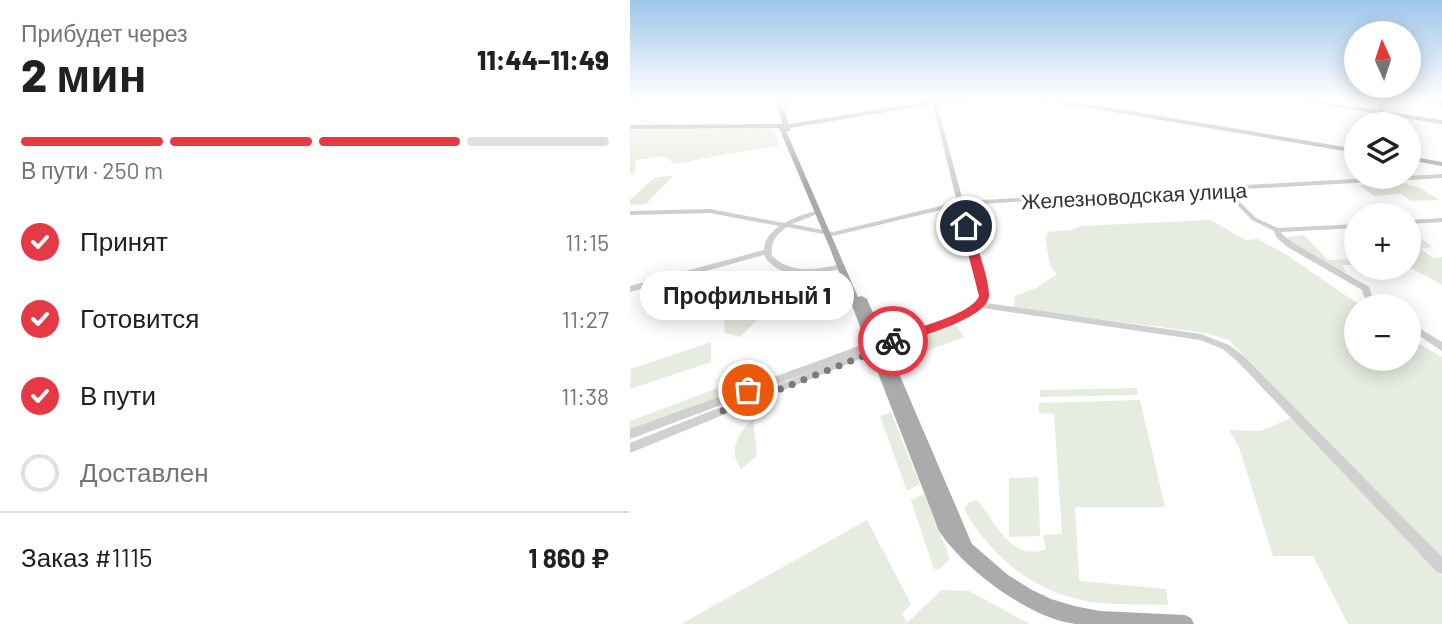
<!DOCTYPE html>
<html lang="ru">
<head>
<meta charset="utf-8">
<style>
	:root { --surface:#fff; --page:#f6f6f6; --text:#202124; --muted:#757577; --line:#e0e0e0; --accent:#e63946 }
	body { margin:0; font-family:Barlow,sans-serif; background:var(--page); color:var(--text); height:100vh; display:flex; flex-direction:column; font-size:26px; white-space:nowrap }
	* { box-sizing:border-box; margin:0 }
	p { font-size:23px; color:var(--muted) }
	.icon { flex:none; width:38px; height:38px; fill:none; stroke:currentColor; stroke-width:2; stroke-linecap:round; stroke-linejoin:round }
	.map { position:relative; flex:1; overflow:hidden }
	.details { display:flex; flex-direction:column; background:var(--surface); width:630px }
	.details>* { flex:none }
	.needle { width:46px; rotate:357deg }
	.buttons { position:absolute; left:714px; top:21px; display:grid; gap:14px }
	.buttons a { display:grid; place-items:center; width:77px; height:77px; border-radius:50%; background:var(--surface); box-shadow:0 4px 18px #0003; font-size:35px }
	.pin { position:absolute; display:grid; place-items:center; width:60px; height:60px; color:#fff; margin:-30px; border:4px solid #fff; border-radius:50%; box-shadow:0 2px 7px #0007 }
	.courier { position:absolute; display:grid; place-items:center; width:70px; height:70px; margin:-35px; border:5px solid #e63946; border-radius:50%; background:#fff; color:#222; box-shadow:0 2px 9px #0007 }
	.bubble { position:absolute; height:49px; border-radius:24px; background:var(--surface); box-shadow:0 4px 18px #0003; font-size:23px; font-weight:800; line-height:49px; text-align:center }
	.headline em { font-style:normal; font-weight:800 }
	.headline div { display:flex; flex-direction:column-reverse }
	.headline { display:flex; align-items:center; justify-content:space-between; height:119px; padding:0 21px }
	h1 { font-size:46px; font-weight:800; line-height:52px }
	.bar { display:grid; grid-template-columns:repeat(4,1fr); gap:10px 7px; align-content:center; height:84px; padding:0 21px }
	.bar i { height:9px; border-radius:5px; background:var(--line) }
	.bar .on { background:var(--accent) }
	.bar p { grid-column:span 4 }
	.line { display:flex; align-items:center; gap:18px; padding:0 21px; border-top:2px solid var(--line) }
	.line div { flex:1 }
	ol { padding:0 21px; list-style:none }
	li { display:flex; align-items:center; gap:21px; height:77px }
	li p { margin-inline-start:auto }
	li .icon { padding:7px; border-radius:50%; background:var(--accent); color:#fff; stroke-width:4 }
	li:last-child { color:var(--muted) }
	li i { width:38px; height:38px; border:4px solid var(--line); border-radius:50% }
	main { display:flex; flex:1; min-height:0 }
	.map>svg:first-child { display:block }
	.green { fill:#e6ecdf }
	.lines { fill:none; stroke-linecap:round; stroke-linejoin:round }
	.minor { fill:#d0d0d0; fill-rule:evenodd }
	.major { fill:#ababab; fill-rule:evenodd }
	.tram { stroke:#888; stroke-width:2 }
	.route { fill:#e63946 }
	.done { stroke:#7a7a7a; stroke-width:7; stroke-dasharray:0 12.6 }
	.labels { text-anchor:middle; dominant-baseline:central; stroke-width:7; stroke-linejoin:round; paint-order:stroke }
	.far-street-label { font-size:21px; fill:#333; stroke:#fff }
</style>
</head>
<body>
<main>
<section class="details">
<div class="headline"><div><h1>2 мин</h1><p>Прибудет через</p></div><em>11:44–11:49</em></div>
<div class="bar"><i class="on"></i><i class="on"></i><i class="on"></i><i></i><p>В пути · 250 m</p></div>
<ol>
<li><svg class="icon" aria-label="check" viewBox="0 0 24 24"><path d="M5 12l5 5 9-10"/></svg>Принят<p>11:15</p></li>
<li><svg class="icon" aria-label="check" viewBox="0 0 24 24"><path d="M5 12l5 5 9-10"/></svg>Готовится<p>11:27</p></li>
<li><svg class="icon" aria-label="check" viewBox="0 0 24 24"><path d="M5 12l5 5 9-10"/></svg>В пути<p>11:38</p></li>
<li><i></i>Доставлен</li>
</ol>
<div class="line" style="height:91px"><div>Заказ #1115</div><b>1 860 ₽</b></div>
</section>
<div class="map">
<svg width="812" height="624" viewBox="0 0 812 624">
	<rect width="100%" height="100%" fill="#fff"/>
	<path class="green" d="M 139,128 L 143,130 L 149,145 L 45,164 L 34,156 L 6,160 L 4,174 L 0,174 L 0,129 Z
		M 44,175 L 16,204 L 0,205 L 0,200 L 24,178 Z
		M 773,183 L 790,188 L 809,200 L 781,201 L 771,194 L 744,196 L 729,185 Z
		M 581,220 L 615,240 L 628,239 L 657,255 L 731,306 L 726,306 L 726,359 L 779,359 L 779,338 L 812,357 L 812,559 L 599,340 L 576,333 L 384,308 L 385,296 L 406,288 L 427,274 L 420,265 L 415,236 L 418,235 L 417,232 L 441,230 L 450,226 Z
		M 779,229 L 802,247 L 791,249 L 803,258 L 812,257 L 812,285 L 783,269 L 741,271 L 738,268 L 779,268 Z
		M 674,235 L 698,260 L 726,259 L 726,265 L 712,265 L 716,271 L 713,274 L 665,245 L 657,237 Z
		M 116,281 L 133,288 L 129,292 L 137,294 L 126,304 L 104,301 L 103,290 Z
		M 150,290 L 177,291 L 173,296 L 175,299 L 160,311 L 131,307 Z
		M 93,303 L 113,308 L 110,311 L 119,313 L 123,310 L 135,312 L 110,337 L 95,333 Z
		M 321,324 L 326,325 L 334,337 L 270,361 L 264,347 L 266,344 Z
		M 81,342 L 81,362 L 0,389 L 1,369 Z
		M 133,371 L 136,380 L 0,430 L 0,421 Z
		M 507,388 L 508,395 L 410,397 L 410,390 Z
		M 510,400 L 535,507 L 445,507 L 449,577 L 450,581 L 536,589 L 538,605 C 510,604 479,606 451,600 C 400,589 359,554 334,509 L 339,502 L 347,500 C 367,523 380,562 416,549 L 413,535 L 432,534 L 424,414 L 409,413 L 409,403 Z
		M 261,412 L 290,484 L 277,491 L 250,416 Z
		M 661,418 L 812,576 L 812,624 L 718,624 L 683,556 L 643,556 L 609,447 L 599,430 L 630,431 Z
		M 123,419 L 127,456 L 111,469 C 97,451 109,432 123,419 Z
		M 408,477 L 410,536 L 379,537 L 379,478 Z
		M 294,494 L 320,558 L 310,569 L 304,569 L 281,500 Z
		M 237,520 L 281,604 L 272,614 L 277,623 L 311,590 L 339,591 L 400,624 L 51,624 Z"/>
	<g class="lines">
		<path class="minor" d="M 149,100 L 153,100 L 153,101 L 151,102 Z
			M 156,100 L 160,100 L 155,117 L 153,118 L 151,117 Z
			M 302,100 L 306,101 L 333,201 L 812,174 L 812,178 L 598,190 L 626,218 L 648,228 L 726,224 L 726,228 L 651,232 L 653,235 L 665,244 L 739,287 L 742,296 L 755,304 L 756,306 C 744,306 735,303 732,290 L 659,248 L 647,238 L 644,231 L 622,220 L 592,190 L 334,205 L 358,296 L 356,303 L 571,334 L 599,345 L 614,356 L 812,557 L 812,574 L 807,572 L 608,362 L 593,349 L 570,340 L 352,308 L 340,316 L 253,347 L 252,350 L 0,453 L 0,443 L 185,370 L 0,439 L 0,429 L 240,342 L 252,341 L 334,312 L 347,303 L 350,296 L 328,206 L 203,236 L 157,227 C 146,235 140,242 142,256 C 161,274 187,270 211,264 L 214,264 L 215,266 L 214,268 C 189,274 148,282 134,255 L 0,292 L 0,286 L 134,250 C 134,239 141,233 149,226 L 80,213 L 0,215 L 0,211 L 80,209 L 154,223 L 169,216 L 188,210 L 191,212 L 190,213 L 162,224 L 203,232 L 327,202 Z
			M 751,104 L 753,105 L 753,111 L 751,112 L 749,111 L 749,105 Z
			M 812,218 L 812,222 L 779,224 L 779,220 Z
			M 779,322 L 812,342 L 812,351 L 779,329 Z"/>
		<path class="major" d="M 9,100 L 9,101 L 0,105 L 0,101 Z
			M 144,100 L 149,100 L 159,124 L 293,102 L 355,100 L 293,106 L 160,128 L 160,131 L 156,131 L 228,297 L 232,296 L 237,299 L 342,544 L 378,575 L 402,590 L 421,599 L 444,606 L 470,611 L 555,615 L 561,618 L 564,624 C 537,624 510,624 483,624 C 471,624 457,624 445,624 C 399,618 334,569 309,531 L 199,246 L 149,128 L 0,129 L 0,125 L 153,124 Z
			M 394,100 L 453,103 L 726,149 L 726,153 L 453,107 Z
			M 663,100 L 679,100 L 812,120 L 812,124 Z
			M 792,100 L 801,100 L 812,103 L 812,107 Z
			M 779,156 L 812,162 L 812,166 L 779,160 Z"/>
		<path class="tram" d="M 0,102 L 3,100"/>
	</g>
	<linearGradient id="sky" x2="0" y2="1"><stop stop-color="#9ec6ea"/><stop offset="0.53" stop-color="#fff"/><stop offset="1" stop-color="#fff" stop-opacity="0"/></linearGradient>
	<rect width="812" height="188" fill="url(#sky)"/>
	<path class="route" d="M 336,223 L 341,226 C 346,246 358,274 359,294 C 361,318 287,337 267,344 L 259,344 L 259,337 C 279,330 342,315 349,296 L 331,226 Z"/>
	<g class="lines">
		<path class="done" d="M 118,390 L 93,400 L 93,412 L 246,351 L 252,344 L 263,341"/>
	</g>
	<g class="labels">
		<g class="far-street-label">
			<text transform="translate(504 195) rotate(-3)">Железноводская улица</text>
		</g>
	</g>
</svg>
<div class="buttons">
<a><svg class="needle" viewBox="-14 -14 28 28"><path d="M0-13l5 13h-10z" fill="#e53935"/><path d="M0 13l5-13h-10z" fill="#757577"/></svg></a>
<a><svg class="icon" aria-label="layers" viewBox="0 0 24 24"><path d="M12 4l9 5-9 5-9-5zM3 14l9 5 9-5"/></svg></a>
<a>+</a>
<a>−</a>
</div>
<div class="pin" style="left:118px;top:390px;background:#ea580c"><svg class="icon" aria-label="bag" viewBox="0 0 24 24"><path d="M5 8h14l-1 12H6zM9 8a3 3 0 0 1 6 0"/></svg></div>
<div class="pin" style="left:336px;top:226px;background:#1f2937"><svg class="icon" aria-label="home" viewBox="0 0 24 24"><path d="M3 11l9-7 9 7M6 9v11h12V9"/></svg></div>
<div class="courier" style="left:263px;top:341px"><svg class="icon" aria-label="bike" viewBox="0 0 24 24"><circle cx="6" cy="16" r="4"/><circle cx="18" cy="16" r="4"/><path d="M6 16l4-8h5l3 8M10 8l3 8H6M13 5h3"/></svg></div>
<div class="bubble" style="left:10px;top:271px;width:214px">Профильный 1</div>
</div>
</main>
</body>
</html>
